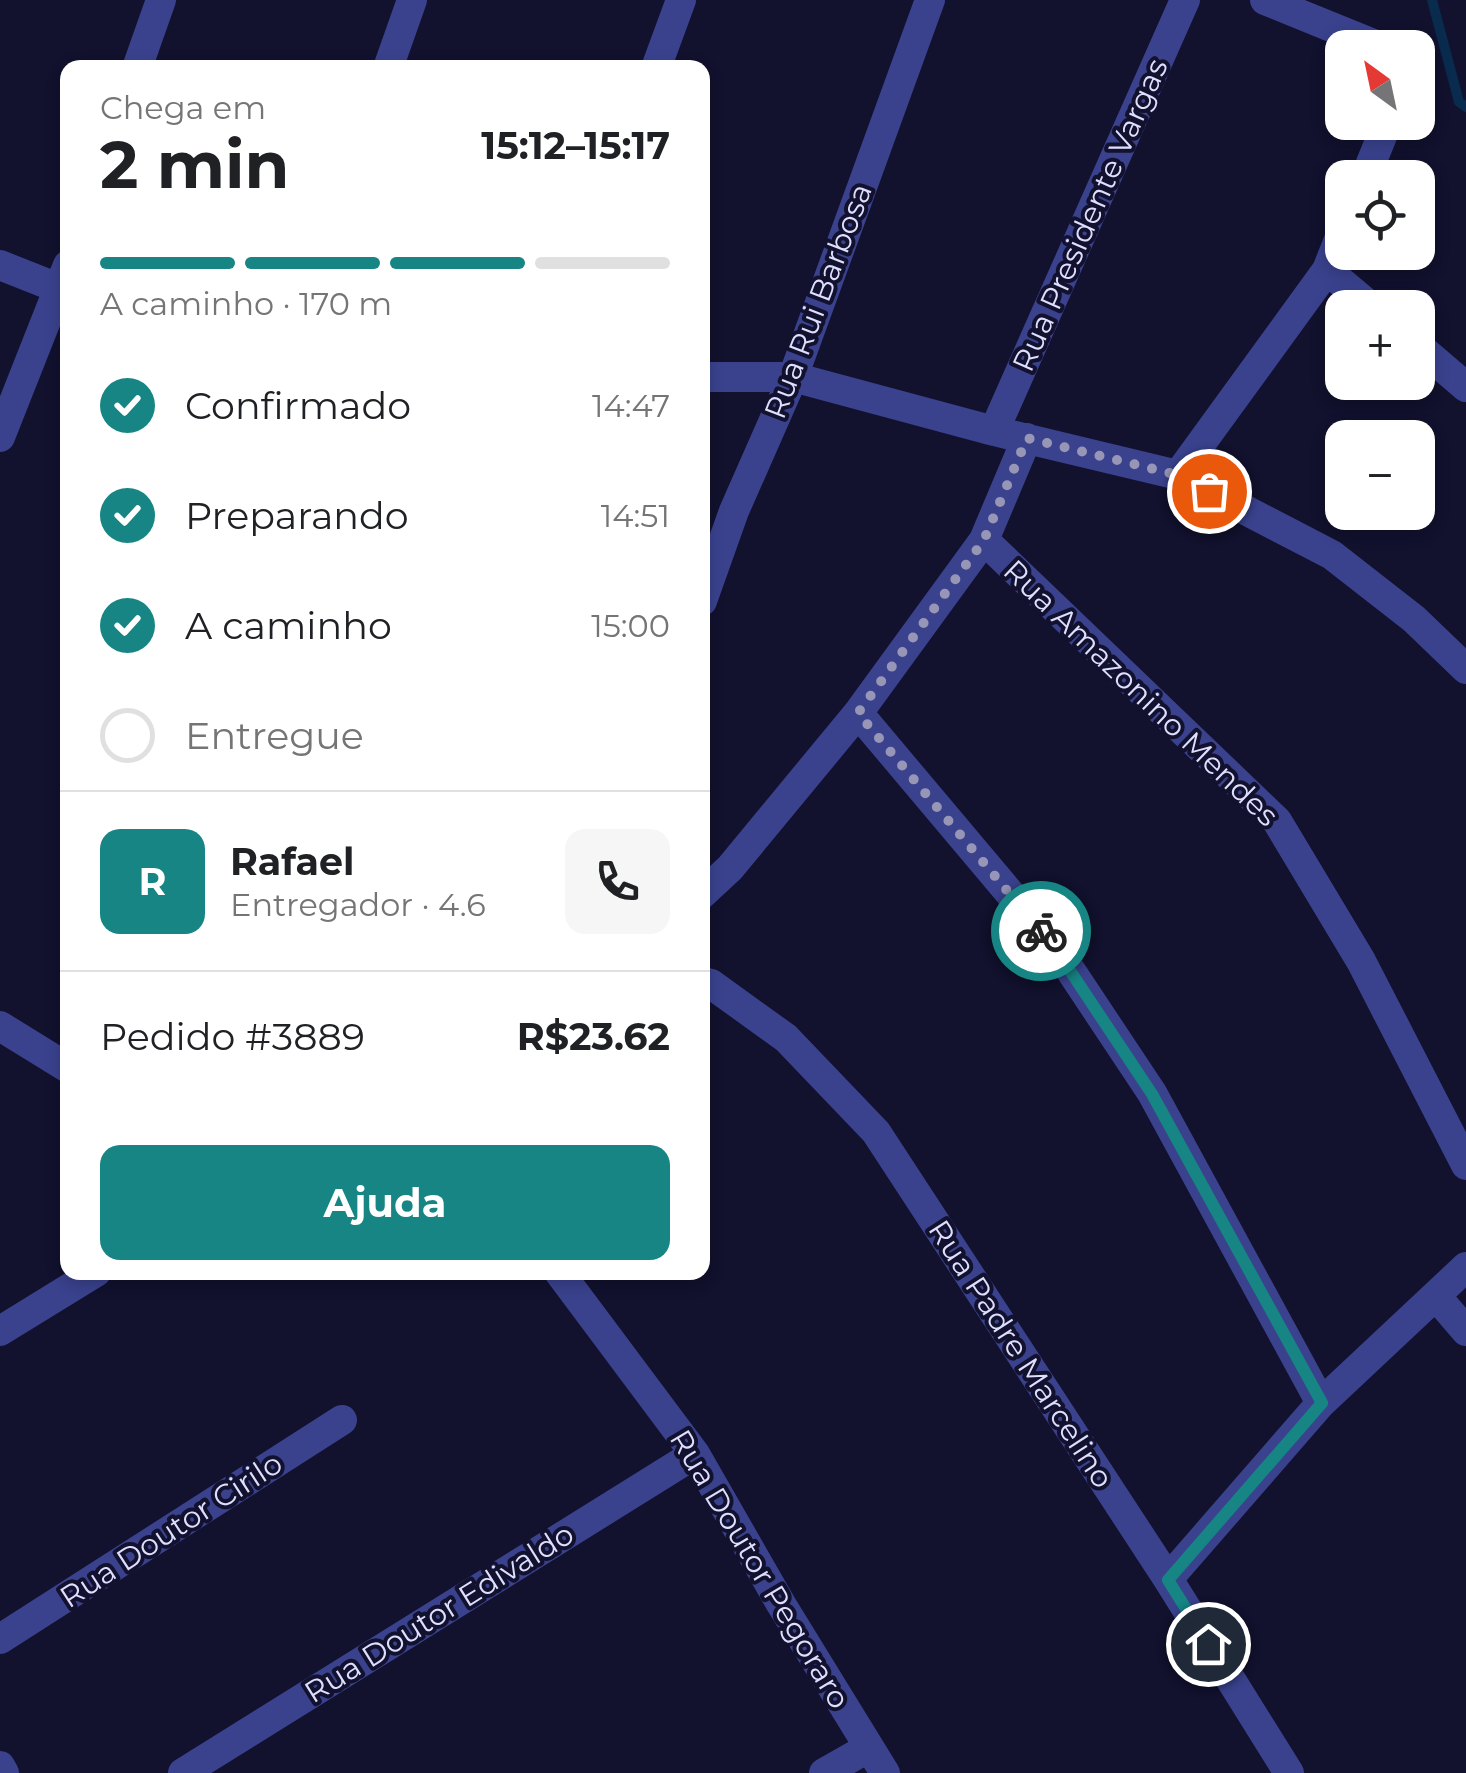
<!DOCTYPE html>
<html lang="pt">
<head>
<meta charset="utf-8">
<style>
	:root { --surface:#fff; --page:#f6f6f6; --text:#202124; --muted:#757577; --line:#e0e0e0; --accent:#168583 }
	body { margin:0; font-family:Montserrat,sans-serif; background:var(--page); color:var(--text); height:100vh; display:flex; flex-direction:column; font-size:38px; white-space:nowrap }
	* { box-sizing:border-box; margin:0 }
	p { font-size:32px; color:var(--muted) }
	.icon { flex:none; width:55px; height:55px; fill:none; stroke:currentColor; stroke-width:2; stroke-linecap:round; stroke-linejoin:round }
	.map { position:relative; flex:1; overflow:hidden }
	.details { position:absolute; left:60px; top:60px; width:650px; height:1220px; display:flex; flex-direction:column; background:var(--surface); border-radius:20px; box-shadow:0 5px 15px #0003 }
	.details>* { flex:none }
	.needle { width:65px; rotate:327deg }
	.controls { position:absolute; left:1325px; top:30px; display:grid; gap:20px }
	.controls a { display:grid; place-items:center; width:110px; height:110px; border-radius:20px; background:var(--surface); box-shadow:0 5px 15px #0003; font-size:50px }
	.pin { position:absolute; display:grid; place-items:center; width:85px; height:85px; color:#fff; margin:-42px; border:5px solid #fff; border-radius:50%; box-shadow:0 2px 10px #0007 }
	.courier { position:absolute; display:grid; place-items:center; width:100px; height:100px; margin:-50px; border:8px solid #168583; border-radius:50%; background:#fff; color:#222; box-shadow:0 2px 12px #0007 }
	.overview em { font-style:normal; font-weight:700 }
	.overview div { display:flex; flex-direction:column-reverse }
	.overview { display:flex; align-items:center; justify-content:space-between; height:170px; padding:0 40px }
	h1 { font-size:65px; font-weight:700; line-height:75px }
	.bar { display:grid; grid-template-columns:repeat(4,1fr); gap:15px 10px; align-content:center; height:120px; padding:0 40px }
	.bar i { height:12px; border-radius:8px; background:var(--line) }
	.bar .on { background:var(--accent) }
	.bar p { grid-column:span 4 }
	.line { display:flex; align-items:center; gap:25px; padding:0 40px; border-top:2px solid var(--line) }
	.line div { flex:1 }
	.round { display:grid; place-items:center; flex:none; width:105px; height:105px; border-radius:20px; background:var(--page) }
	ol { padding:0 40px; list-style:none }
	li { display:flex; align-items:center; gap:30px; height:110px }
	li p { margin-inline-start:auto }
	li .icon { padding:10px; border-radius:50%; background:var(--accent); color:#fff; stroke-width:4 }
	li:last-child { color:var(--muted) }
	li i { width:55px; height:55px; border:5px solid var(--line); border-radius:50% }
	.primary-button { display:flex; gap:20px; margin-top:auto; padding:20px 40px }
	.primary-button a { flex:1; height:115px; border-radius:20px; background:var(--accent); color:#fff; font-size:40px; font-weight:700; line-height:115px; text-align:center }
	.map>svg:first-child { display:block }
	.lines { fill:none; stroke-linecap:round; stroke-linejoin:round }
	.stream { stroke:#092b4e; stroke-width:10 }
	.minor { stroke:#3a428e; stroke-width:30 }
	.done { stroke:#9796b6; stroke-width:10; stroke-dasharray:0 18 }
	.route { stroke:#168583; stroke-width:12 }
	.labels { text-anchor:middle; dominant-baseline:central; stroke-width:8; stroke-linejoin:round; paint-order:stroke }
	.street-label { font-size:30px; fill:#dedeff; stroke:#12112e }
</style>
</head>
<body>
<div class="map">
<svg width="1466" height="1773" viewBox="0 0 1466 1773">
	<rect width="100%" height="100%" fill="#12112e"/>
	<g class="lines">
		<path class="stream" d="M 1432,0 L 1459,102 L 1466,107"/>
		<path class="minor" d="M 1265,0 L 1383,48
			M 137,68 L 161,0
			M 388,68 L 412,0
			M 656,68 L 681,0
			M 1365,178 L 1382,136 L 1385,122
			M 0,265 L 68,292
			M 1327,270 L 1372,308
			M 1418,346 L 1466,387
			M 702,377 L 793,377 L 994,431 L 1178,475 L 1332,555 L 1414,619 L 1466,669
			M 994,431 L 1185,0
			M 0,437 L 68,265
			M 1178,475 L 1327,270 L 1342,232
			M 984,540 L 1277,821 L 1361,961 L 1466,1165
			M 702,601 L 734,511 L 793,377 L 930,0
			M 858,713 L 1055,947 L 1152,1093 L 1321,1403
			M 702,894 L 730,868 L 858,713 L 984,540 L 1027,438
			M 702,982 L 711,984 L 786,1038 L 876,1132 L 1168,1579 L 1289,1773
			M 0,1026 L 68,1068
			M 559,1272 L 695,1454 L 781,1604 L 885,1773
			M 1436,1296 L 1466,1331
			M 0,1331 L 96,1272
			M 1168,1579 L 1321,1403 L 1466,1267
			M 0,1639 L 342,1420
			M 0,1766 L 4,1773
			M 183,1773 L 695,1454
			M 824,1773 L 868,1748"/>
	</g>
	<g class="lines">
		<path class="done" d="M 1041,931 L 858,713 L 984,540 L 1027,438 L 1178,475 L 1209,491"/>
		<path class="route" d="M 1041,931 L 1055,948 L 1152,1094 L 1322,1403 L 1168,1580 L 1208,1644"/>
	</g>
	<g class="labels">
		<g class="street-label">
			<text transform="translate(1090 215) rotate(-66)">Rua Presidente Vargas</text>
			<text transform="translate(818 301) rotate(-69)">Rua Rui Barbosa</text>
			<text transform="translate(1141 693) rotate(44)">Rua Amazonino Mendes</text>
			<text transform="translate(1021 1354) rotate(57)">Rua Padre Marcelino</text>
			<text transform="translate(171 1530) rotate(-33)">Rua Doutor Cirilo</text>
			<text transform="translate(760 1569) rotate(59)">Rua Doutor Pegoraro</text>
			<text transform="translate(439 1613) rotate(-32)">Rua Doutor Edivaldo</text>
		</g>
	</g>
</svg>
<div class="controls">
<a><svg class="needle" viewBox="-14 -14 28 28"><path d="M0-13l5 13h-10z" fill="#e53935"/><path d="M0 13l5-13h-10z" fill="#757577"/></svg></a>
<a><svg class="icon" aria-label="locate" viewBox="0 0 24 24"><circle cx="12" cy="12" r="6"/><path d="M12 2v4M12 18v4M2 12h4M18 12h4"/></svg></a>
<a>+</a>
<a>−</a>
</div>
<div class="pin" style="left:1209px;top:491px;background:#ea580c"><svg class="icon" aria-label="bag" viewBox="0 0 24 24"><path d="M5 8h14l-1 12H6zM9 8a3 3 0 0 1 6 0"/></svg></div>
<div class="pin" style="left:1208px;top:1644px;background:#1f2937"><svg class="icon" aria-label="home" viewBox="0 0 24 24"><path d="M3 11l9-7 9 7M6 9v11h12V9"/></svg></div>
<div class="courier" style="left:1041px;top:931px"><svg class="icon" aria-label="bike" viewBox="0 0 24 24"><circle cx="6" cy="16" r="4"/><circle cx="18" cy="16" r="4"/><path d="M6 16l4-8h5l3 8M10 8l3 8H6M13 5h3"/></svg></div>
<section class="details">
<div class="overview"><div><h1>2 min</h1><p>Chega em</p></div><em>15:12–15:17</em></div>
<div class="bar"><i class="on"></i><i class="on"></i><i class="on"></i><i></i><p>A caminho · 170 m</p></div>
<ol>
<li><svg class="icon" aria-label="check" viewBox="0 0 24 24"><path d="M5 12l5 5 9-10"/></svg>Confirmado<p>14:47</p></li>
<li><svg class="icon" aria-label="check" viewBox="0 0 24 24"><path d="M5 12l5 5 9-10"/></svg>Preparando<p>14:51</p></li>
<li><svg class="icon" aria-label="check" viewBox="0 0 24 24"><path d="M5 12l5 5 9-10"/></svg>A caminho<p>15:00</p></li>
<li><i></i>Entregue</li>
</ol>
<div class="line" style="height:180px"><b class="round" style="background:var(--accent);color:#fff">R</b><div><b>Rafael</b><p>Entregador · 4.6</p></div><a class="round"><svg class="icon" aria-label="phone" viewBox="0 0 24 24"><path d="M5 4h4l2 5-3 2q2 4 5 5l2-3 5 2v4C11 20 4 13 5 4z"/></svg></a></div>
<div class="line" style="height:130px"><div>Pedido #3889</div><b>R$23.62</b></div>
<div class="primary-button"><a>Ajuda</a></div>
</section>
</div>
</body>
</html>
